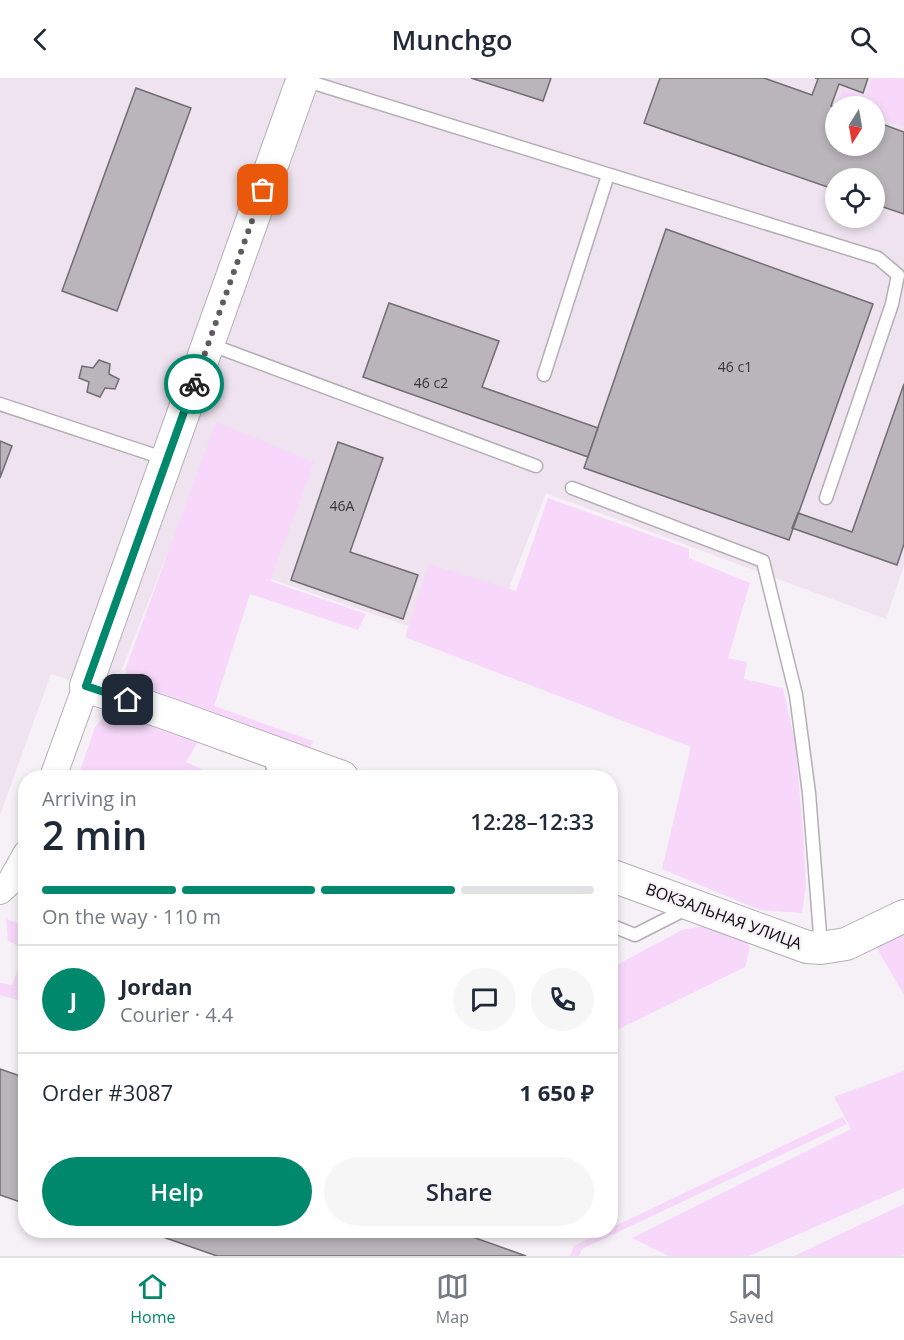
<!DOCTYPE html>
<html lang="en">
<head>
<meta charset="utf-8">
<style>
	:root { --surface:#fff; --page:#f6f6f7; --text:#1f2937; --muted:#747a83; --line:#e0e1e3; --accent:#00886d }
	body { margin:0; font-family:"Open Sans",sans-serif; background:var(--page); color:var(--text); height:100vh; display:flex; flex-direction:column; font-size:22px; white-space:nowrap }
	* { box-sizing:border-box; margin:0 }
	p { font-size:20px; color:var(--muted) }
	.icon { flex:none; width:33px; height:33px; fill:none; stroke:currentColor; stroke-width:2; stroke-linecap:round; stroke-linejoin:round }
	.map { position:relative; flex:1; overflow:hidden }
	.drawer { position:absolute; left:18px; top:692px; width:600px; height:468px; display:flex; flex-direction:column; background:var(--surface); border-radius:24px; box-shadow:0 3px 9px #0003 }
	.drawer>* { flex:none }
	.needle { width:39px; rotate:191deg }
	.fabs { position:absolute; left:825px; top:18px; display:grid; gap:12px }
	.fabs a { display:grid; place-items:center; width:60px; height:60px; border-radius:50%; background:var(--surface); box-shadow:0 3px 9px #0003; font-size:30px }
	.pin { position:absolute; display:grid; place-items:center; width:51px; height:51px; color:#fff; margin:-26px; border-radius:12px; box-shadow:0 3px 9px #0006 }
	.courier { position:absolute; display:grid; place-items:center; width:60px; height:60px; margin:-30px; border:4px solid #00886d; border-radius:50%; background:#fff; color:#222; box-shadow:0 2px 8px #0007 }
	.summary em { font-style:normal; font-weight:600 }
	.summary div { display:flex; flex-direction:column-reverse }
	.summary { display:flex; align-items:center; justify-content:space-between; height:102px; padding:0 24px }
	h1 { font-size:39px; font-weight:600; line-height:45px }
	.bar { display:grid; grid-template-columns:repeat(4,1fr); gap:9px 6px; align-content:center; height:72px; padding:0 24px }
	.bar i { height:8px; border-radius:4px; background:var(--line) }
	.bar .on { background:var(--accent) }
	.bar p { grid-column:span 4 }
	.line { display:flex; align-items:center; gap:15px; padding:0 24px; border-top:2px solid var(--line) }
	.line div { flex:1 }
	.round { display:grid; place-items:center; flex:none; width:63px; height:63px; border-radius:32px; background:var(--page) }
	.cta { display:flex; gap:12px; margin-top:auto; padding:12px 24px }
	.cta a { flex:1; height:69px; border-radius:36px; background:var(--accent); color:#fff; font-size:24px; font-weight:600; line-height:69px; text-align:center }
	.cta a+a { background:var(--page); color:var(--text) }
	header { display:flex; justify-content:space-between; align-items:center; height:78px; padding:0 24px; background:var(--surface); font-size:27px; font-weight:600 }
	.dock { display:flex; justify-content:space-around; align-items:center; height:84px; border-top:2px solid var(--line); background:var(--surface); font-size:16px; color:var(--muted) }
	.dock a { display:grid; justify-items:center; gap:3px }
	.dock .on { color:var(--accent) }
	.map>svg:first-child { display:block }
	.built { fill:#eee3ef; fill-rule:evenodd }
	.green { fill:#f7d8fa }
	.building { fill:#bab4bb; stroke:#716c72; stroke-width:1.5 }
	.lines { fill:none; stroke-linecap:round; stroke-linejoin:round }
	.service-casing { stroke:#b4aeb5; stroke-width:15 }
	.minor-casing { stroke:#b4aeb5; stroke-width:28 }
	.tertiary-casing { stroke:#b4aeb5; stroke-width:34 }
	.service { stroke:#fff; stroke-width:12 }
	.minor { stroke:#fff; stroke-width:26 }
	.tertiary { stroke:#fff; stroke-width:32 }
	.done { stroke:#5f5b60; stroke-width:6; stroke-dasharray:0 10.8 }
	.route { stroke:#00886d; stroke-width:8 }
	.labels { text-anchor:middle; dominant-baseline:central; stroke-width:4.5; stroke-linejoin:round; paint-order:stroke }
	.number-label { font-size:14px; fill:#383539 }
	.street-label { font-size:16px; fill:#0d0b0e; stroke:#f6f0f7 }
</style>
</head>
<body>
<header><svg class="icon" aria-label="back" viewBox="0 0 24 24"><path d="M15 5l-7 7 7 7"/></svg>Munchgo<svg class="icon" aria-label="search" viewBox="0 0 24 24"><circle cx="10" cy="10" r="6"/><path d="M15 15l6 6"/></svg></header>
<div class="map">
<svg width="904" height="1178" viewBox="0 0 904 1178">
	<rect width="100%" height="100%" fill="#f6f0f7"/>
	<path class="built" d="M 0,0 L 904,0 L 904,487 L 886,541 L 546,415 L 484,574 L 171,467 L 121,593 L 86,608 L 51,596 L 0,737 ZM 836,28 L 874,28 L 874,68 L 836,68 ZM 836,100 L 874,100 L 874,140 L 836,140 Z"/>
	<path class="green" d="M 872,0 L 904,1 L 904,48 L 875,38 L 874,28 L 848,28 L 838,25 L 842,11 L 867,18 Z
		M 216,344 L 314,384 L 270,503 L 366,536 L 358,552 L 250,516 L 214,628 L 313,663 L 310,672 L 143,614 L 125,592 Z
		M 548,420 L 689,471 L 689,480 L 750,505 L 728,580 L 747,584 L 744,601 L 783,610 L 795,664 L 803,751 L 806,807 L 802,835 L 760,832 L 662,791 L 691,669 L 405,559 L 429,486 L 516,513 Z
		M 112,630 L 199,662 L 186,684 L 219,699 L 78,699 L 95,649 Z
		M 6,841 L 25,848 L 25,871 L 8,863 Z
		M 708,847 L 741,856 L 750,870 L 745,889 L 611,955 L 611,890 L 682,852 Z
		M 904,854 L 904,917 L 875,867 Z
		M 25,873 L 25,924 L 0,917 L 0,905 L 12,907 Z
		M 904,993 L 904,1110 L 749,1178 L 669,1178 L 632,1160 L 851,1051 L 834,1019 Z
		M 843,1039 L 847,1046 L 582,1171 L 579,1178 L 570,1178 L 574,1168 L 606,1152 L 610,1152 L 611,1150 Z
		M 904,1126 L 904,1176 L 900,1178 L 794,1178 Z"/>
	<path class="building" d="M 471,0 L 551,0 L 543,23 Z
		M 660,0 L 764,0 L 812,17 L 818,1 L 815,0 L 868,0 L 863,15 L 839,6 L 831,28 L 836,29 L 836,68 L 874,68 L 874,43 L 904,54 L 904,136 L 874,126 L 874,100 L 836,100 L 836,112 L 644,45 Z
		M 136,10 L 191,30 L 117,233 L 62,213 Z
		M 666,151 L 873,226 L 789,462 L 584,390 Z
		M 389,225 L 499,263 L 482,309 L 598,350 L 588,379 L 363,299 Z
		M 99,282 L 110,286 L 109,296 L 119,301 L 115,311 L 105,310 L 100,319 L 87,314 L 89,304 L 79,300 L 82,288 L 93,290 Z
		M 904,306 L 904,466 L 897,487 L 792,450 L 798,435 L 852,454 Z
		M 0,363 L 12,368 L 0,400 Z
		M 338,364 L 383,380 L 350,474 L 418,497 L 403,541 L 291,502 Z
		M 0,991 L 26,1000 L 26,1126 L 0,1117 Z
		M 143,1152 L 453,1152 L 526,1178 L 217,1178 Z"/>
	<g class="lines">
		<defs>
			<path id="service" d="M 304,2 L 878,180 L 898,197 L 892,226 L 826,420
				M 209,266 L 536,388
				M 544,297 L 608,97
				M 0,326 L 166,381
				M 572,410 L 763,483 L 796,617 L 809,715 L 821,869
				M 268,678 L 277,699
				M 610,847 L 635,857 L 688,830"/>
			<path id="minor" d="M 53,699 L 86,608
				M 0,813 L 11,803 L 26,776"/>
			<path id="tertiary" d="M 303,0 L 86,608 L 171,637 L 342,699
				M 610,797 L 807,869 L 821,870 L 846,866 L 904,838"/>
		</defs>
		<use href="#service" class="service-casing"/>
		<use href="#minor" class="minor-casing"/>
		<use href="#tertiary" class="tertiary-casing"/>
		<use href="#service" class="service"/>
		<use href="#minor" class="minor"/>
		<use href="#tertiary" class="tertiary"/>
	</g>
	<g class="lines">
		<path class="done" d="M 194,306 L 263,112"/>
		<path class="route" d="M 128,622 L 86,608 L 194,306"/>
	</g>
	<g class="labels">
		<g class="number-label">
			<text x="735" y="288">46 с1</text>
			<text x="431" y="304">46 с2</text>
			<text x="342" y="427">46А</text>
		</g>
		<g class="street-label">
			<text transform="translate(724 838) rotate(20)">ВОКЗАЛЬНАЯ УЛИЦА</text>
		</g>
	</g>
</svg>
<div class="fabs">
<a><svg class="needle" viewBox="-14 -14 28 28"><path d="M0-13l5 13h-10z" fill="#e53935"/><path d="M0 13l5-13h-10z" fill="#747a83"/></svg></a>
<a><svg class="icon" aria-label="locate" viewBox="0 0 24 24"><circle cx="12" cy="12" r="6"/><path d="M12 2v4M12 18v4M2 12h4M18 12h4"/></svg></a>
</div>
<div class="pin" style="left:263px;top:112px;background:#ea580c"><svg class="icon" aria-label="bag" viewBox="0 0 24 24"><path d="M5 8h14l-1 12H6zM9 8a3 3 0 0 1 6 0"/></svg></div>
<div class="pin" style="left:128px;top:622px;background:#1f2937"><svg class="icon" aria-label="home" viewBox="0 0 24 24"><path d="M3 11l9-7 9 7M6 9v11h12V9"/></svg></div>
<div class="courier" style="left:194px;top:306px"><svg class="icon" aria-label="bike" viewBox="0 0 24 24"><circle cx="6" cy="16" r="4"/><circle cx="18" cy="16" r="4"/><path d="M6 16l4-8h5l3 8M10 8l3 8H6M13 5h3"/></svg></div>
<section class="drawer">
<div class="summary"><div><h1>2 min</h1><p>Arriving in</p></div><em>12:28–12:33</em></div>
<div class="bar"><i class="on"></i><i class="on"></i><i class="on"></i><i></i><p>On the way · 110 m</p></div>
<div class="line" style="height:108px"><b class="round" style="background:var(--accent);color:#fff">J</b><div><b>Jordan</b><p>Courier · 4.4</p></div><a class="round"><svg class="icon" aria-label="chat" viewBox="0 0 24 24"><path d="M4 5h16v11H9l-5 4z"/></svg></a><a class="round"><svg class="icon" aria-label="phone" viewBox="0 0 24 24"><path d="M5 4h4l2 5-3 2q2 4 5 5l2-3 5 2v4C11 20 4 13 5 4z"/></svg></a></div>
<div class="line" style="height:78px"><div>Order #3087</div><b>1 650 ₽</b></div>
<div class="cta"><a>Help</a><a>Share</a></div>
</section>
</div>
<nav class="dock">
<a class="on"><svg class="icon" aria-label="home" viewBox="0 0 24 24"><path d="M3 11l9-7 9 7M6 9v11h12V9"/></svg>Home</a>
<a><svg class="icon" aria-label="map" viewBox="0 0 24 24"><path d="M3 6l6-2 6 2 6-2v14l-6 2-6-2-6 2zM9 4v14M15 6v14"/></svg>Map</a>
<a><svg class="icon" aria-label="saved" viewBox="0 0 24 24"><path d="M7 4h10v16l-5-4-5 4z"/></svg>Saved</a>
</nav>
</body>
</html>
